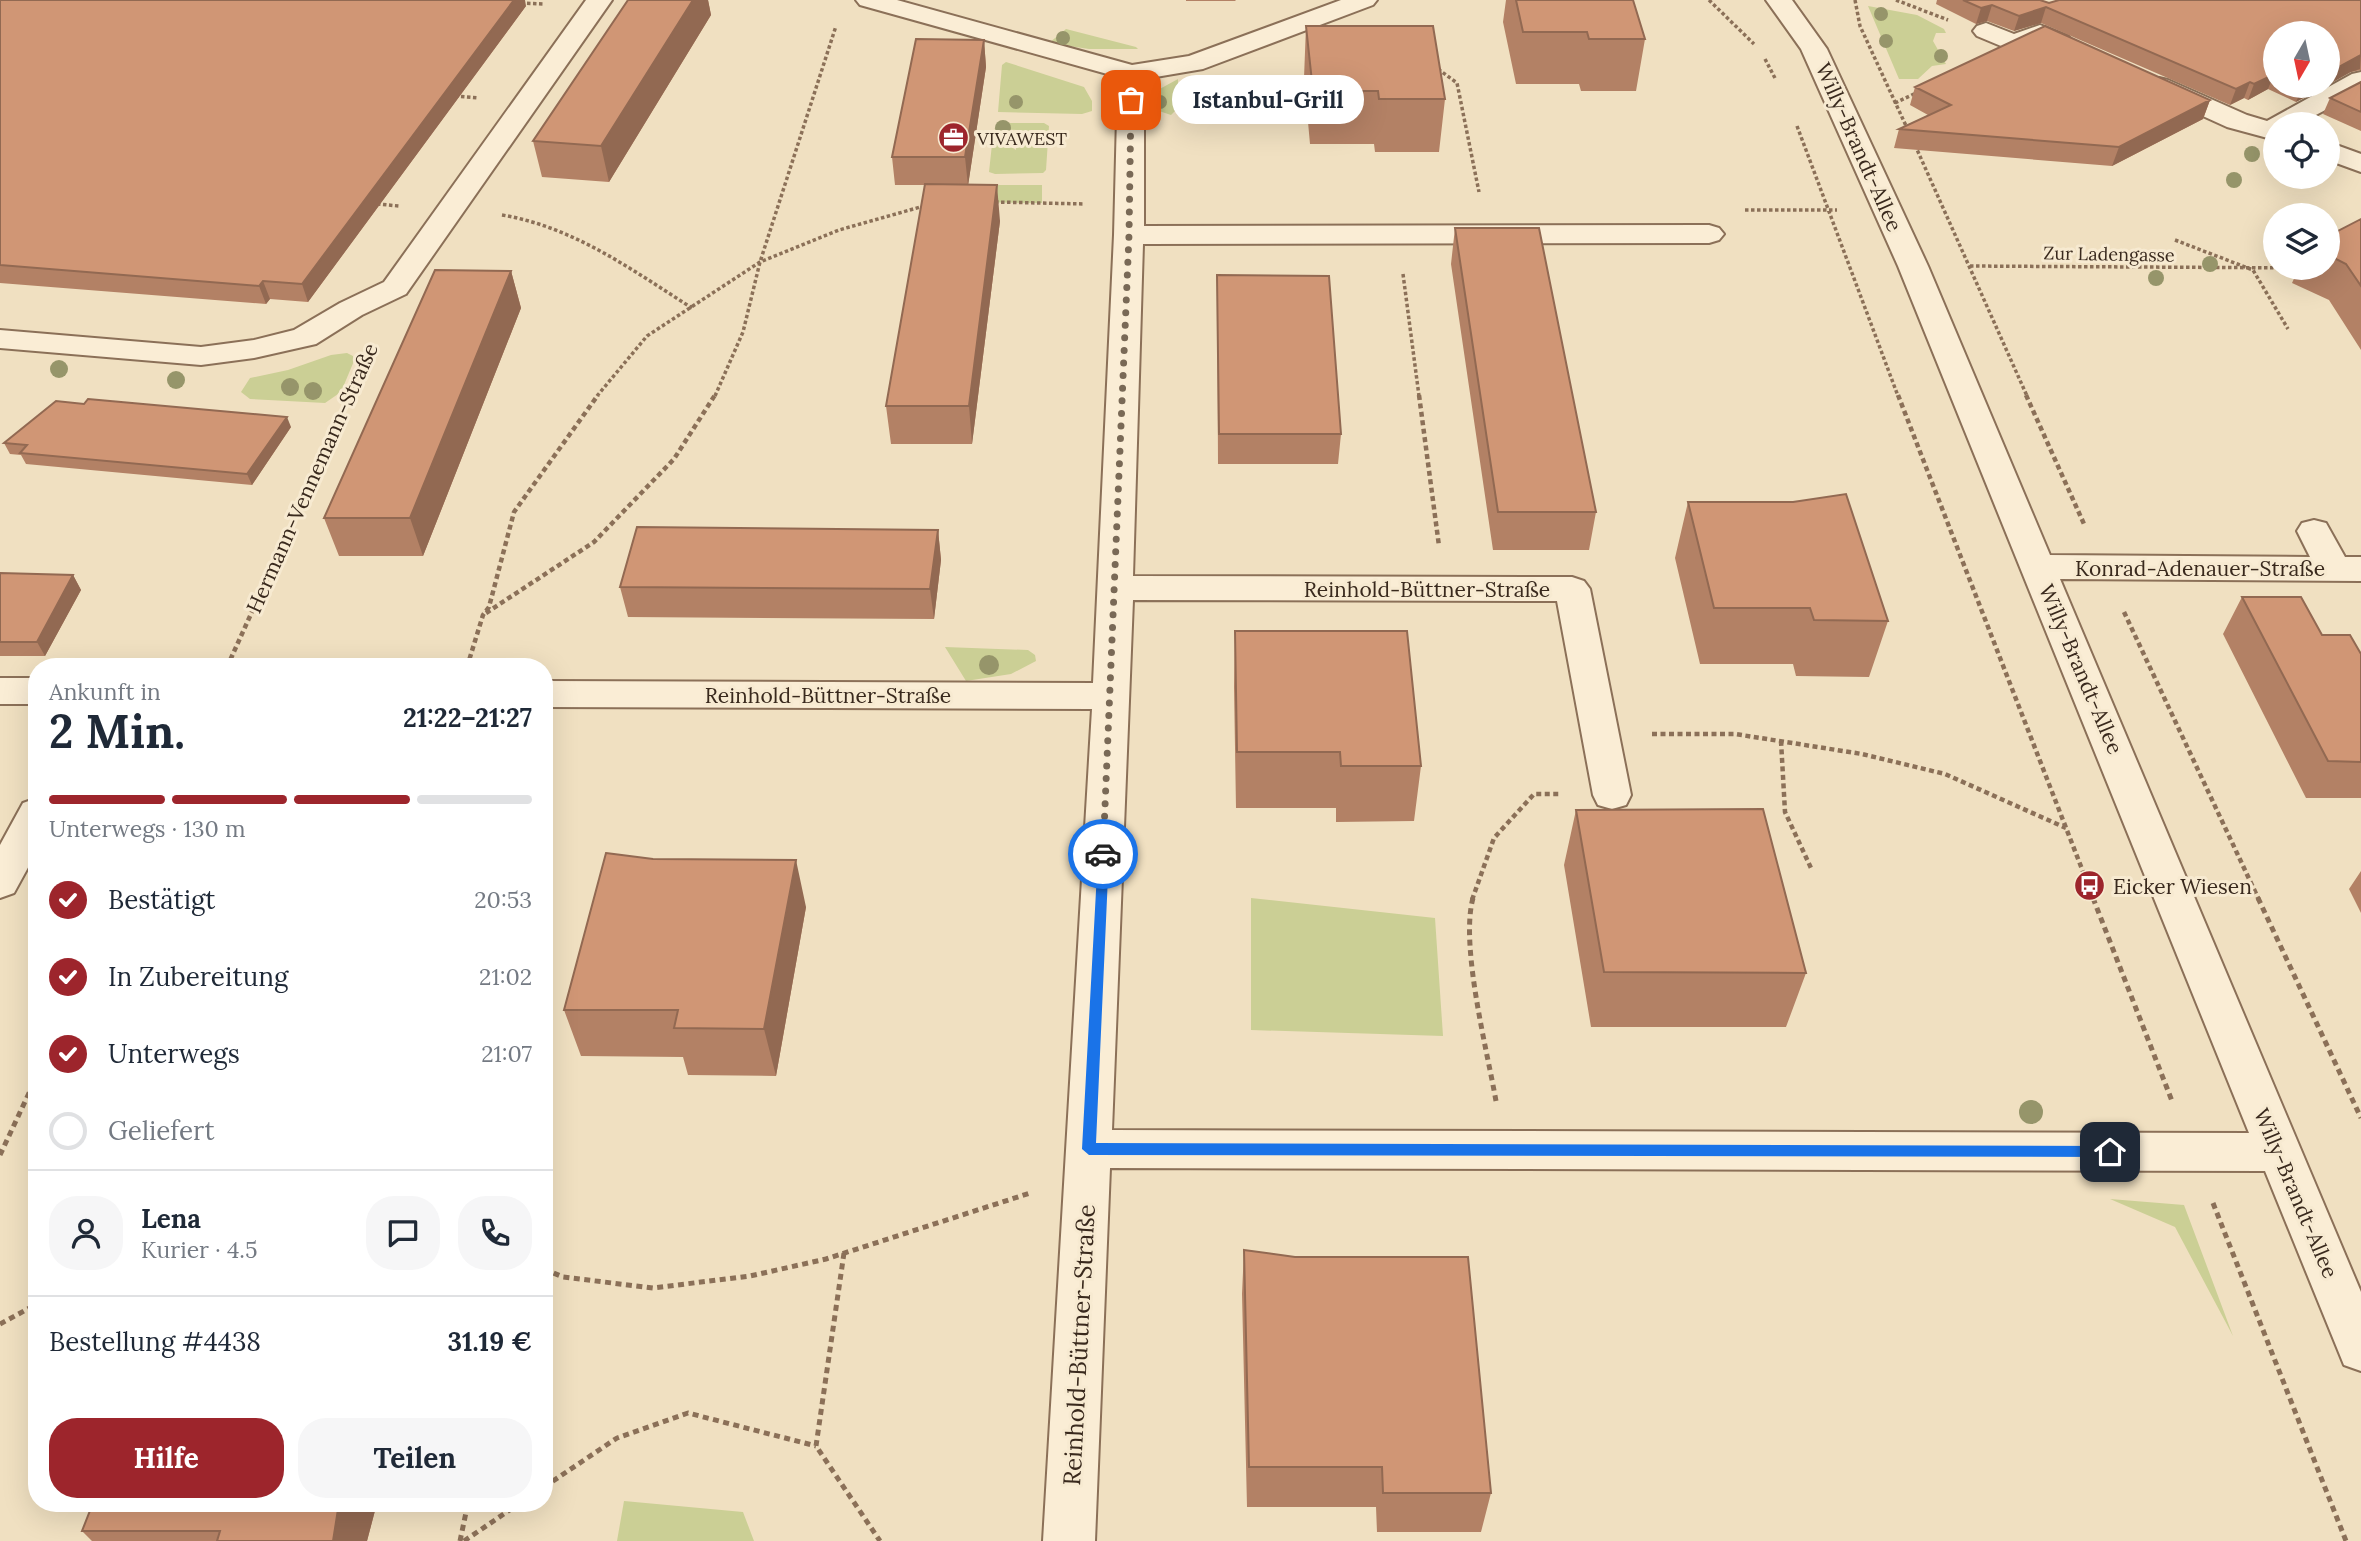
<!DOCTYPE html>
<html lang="de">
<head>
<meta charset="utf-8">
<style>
	:root { --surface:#fff; --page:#f6f6f7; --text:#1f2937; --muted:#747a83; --line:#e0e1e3; --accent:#9d252c }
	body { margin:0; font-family:Lora,serif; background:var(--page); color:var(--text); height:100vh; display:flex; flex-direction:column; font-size:26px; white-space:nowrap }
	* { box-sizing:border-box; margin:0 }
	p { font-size:23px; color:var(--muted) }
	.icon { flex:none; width:38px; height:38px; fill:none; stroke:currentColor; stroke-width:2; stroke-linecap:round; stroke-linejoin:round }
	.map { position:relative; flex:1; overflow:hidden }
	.panel { position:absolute; left:28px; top:658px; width:525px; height:854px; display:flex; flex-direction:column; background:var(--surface); border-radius:28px; box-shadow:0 7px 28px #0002 }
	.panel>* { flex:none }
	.needle { width:46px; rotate:189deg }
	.tools { position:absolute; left:2263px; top:21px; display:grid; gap:14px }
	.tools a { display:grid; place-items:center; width:77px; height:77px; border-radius:50%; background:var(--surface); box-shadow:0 7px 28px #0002; font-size:35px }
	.pin { position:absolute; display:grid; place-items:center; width:60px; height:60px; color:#fff; margin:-30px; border-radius:14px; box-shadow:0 4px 10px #0006 }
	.courier { position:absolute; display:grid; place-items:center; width:70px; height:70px; margin:-35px; border:5px solid #1a73e8; border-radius:50%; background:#fff; color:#222; box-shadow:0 2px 9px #0007 }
	.bubble { position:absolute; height:49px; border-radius:24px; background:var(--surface); box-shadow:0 7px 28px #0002; font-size:23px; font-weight:800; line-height:49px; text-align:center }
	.summary em { font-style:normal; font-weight:800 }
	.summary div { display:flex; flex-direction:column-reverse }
	.summary { display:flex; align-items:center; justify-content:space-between; height:119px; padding:0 21px }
	h1 { font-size:46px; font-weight:800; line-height:52px }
	.bar { display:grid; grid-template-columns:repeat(4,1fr); gap:10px 7px; align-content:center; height:84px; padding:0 21px }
	.bar i { height:9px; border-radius:5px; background:var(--line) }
	.bar .current { background:var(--accent) }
	.bar p { grid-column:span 4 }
	.line { display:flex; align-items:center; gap:18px; padding:0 21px; border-top:2px solid var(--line) }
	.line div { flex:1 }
	.round { display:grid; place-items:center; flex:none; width:74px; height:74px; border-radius:28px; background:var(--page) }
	ol { padding:0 21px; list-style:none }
	li { display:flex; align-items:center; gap:21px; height:77px }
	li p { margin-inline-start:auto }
	li .icon { padding:7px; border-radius:50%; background:var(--accent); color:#fff; stroke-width:4 }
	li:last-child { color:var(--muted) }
	li i { width:38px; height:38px; border:4px solid var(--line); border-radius:50% }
	.cta { display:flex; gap:14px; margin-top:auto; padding:14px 21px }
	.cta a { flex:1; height:80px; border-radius:28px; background:var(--accent); color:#fff; font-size:28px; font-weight:800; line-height:80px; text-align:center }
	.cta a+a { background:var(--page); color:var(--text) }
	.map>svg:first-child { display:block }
	.green { fill:#cbcf95 }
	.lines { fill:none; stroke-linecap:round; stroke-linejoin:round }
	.minor-casing { stroke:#8b7058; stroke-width:4 }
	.path-far2 { stroke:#8b7058; stroke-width:3.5; stroke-dasharray:3.5 2.5; stroke-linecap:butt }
	.path-far1 { stroke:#8b7058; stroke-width:4.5; stroke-dasharray:5 3.5; stroke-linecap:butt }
	.path { stroke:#8b7058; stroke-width:5; stroke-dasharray:6 4.5; stroke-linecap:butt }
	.minor { fill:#faedd5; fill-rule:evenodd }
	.tree { fill:#96956a }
	.wall { fill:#b38165 }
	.shaded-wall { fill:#926952 }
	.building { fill:#d09675; stroke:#926952; stroke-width:2 }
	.route { fill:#1a73e8 }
	.done { stroke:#796956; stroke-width:7; stroke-dasharray:0 12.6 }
	.labels { text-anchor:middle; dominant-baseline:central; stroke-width:6; stroke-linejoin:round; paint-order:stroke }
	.far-poi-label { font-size:18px; fill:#39291d; stroke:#f7ead1; text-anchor:start }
	.far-street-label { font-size:18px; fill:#39291d; stroke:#f7ead1 }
	.street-label { font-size:21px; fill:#39291d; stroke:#f7ead1 }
	.poi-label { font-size:21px; fill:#39291d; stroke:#f7ead1; text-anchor:start }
	.near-street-label { font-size:24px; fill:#39291d; stroke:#f7ead1 }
</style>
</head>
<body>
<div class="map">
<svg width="2361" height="1541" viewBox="0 0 2361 1541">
	<rect width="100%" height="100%" fill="#f0e0c1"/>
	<path class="green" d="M 1868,6 L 1917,15 L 1944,29 L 1946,33 L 1936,33 L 1933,41 L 1946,64 L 1932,66 L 1918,79 L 1899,79 Z
		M 1066,29 L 1136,47 L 1138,49 L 1089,49 L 1049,43 Z
		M 1006,62 L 1084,87 L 1092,101 L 1092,111 L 1082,114 L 998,112 L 1002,65 Z
		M 1178,79 L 1178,108 L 1171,115 L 1144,106 L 1156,91 Z
		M 1003,123 L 1044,123 L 1049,126 L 1046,170 L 1043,173 L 995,174 L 989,172 L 993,135 L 1016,150 L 1017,130 L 994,129 Z
		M 980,185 L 1042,185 L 1042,203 L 972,202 Z
		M 347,353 L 353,356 L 354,361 L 341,392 L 325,403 L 250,399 L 241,392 L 250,378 L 288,370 L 331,355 Z
		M 945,647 L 1028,650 L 1035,655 L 1036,661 L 1011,674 L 966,681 Z
		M 1251,898 L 1435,918 L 1443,1036 L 1251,1030 Z
		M 2110,1199 L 2184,1205 L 2233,1336 L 2175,1227 Z
		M 624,1501 L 743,1512 L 754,1541 L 617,1541 Z"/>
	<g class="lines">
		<defs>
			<path id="minor" d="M 586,0 L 612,0 L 406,294 L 362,315 L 316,344 L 254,358 L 201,365 L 0,348 L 0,330 L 201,347 L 254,340 L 294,330 L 340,303 L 384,282 Z
				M 856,0 L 897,0 L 1132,65 L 1189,56 L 1341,0 L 1377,0 L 1373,5 L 1203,69 L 1144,79 L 1144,226 L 1709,225 L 1719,228 L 1724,234 L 1719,240 L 1709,243 L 1143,244 L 1133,576 L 1572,577 L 1584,581 L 1590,589 L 1631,795 L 1626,805 L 1612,809 L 1598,805 L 1593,795 L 1557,601 L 1133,600 L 1112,1130 L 2249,1133 L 1898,266 L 1801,49 L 1766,0 L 1792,0 L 1827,49 L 1928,266 L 2050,555 L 2310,557 L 2297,531 L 2302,523 L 2314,520 L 2326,523 L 2345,557 L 2361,557 L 2361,581 L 2060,579 L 2361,1292 L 2361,1371 L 2344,1365 L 2265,1171 L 1110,1168 L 1095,1541 L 1043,1541 L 1092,709 L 544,707 L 544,681 L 1093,683 L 1114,235 L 1118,77 L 860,5 Z
				M 1986,23 L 2014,34 L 2040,25 L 2068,36 L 2072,41 L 2068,46 L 2059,49 L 2039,42 L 2013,51 L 1977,36 L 1973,31 L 1977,26 Z
				M 2361,72 L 2361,91 L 2299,124 L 2275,124 L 2275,140 L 2227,127 L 2150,92 L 2146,86 L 2150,80 L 2159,78 L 2168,80 L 2247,115 L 2267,121 L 2352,74 Z
				M 2328,142 L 2361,154 L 2361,172 L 2328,160 Z
				M 0,678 L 37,678 L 37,704 L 0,704 Z
				M 37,798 L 37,851 L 14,893 L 0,898 L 0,845 L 23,803 Z"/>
		</defs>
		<use href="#minor" class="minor-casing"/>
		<path class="path-far2" d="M 1709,0 L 1754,44
			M 1855,0 L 1860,26 L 1907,128
			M 1896,0 L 1948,20
			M 521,3 L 544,4
			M 1765,59 L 1776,80
			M 1438,69 L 1457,83 L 1479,192
			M 455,96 L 478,98
			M 1895,103 L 1916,93
			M 1797,126 L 1898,396
			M 1915,145 L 2027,396
			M 995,202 L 1085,204
			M 377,204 L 399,206
			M 1745,210 L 1837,210
			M 502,215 C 574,227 632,270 692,308
			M 2175,240 L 2253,270 L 2288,329
			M 1970,266 L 2305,268
			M 1403,274 L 1419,396
			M 349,396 L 370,350
			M 597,396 L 647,336 L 760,262 L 839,230 L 924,206
			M 715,396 L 743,332 L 760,262 L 836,26"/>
		<path class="path-far1" d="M 1419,395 L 1439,546
			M 1898,395 L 2094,900
			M 2026,395 L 2084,524
			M 2124,612 L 2259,900
			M 486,613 L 594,542 L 674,459 L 715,395
			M 227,667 L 350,395
			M 467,667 L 483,615 L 489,607 L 514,512 L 598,395
			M 1652,734 L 1735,734 L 1862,754 L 1945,774 L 2066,828
			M 1781,741 L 1785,812 L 1811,868
			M 1472,900 L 1494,838 L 1534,794 L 1560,794"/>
		<path class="path" d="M 1473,898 C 1460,945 1487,1050 1496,1101
			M 2093,898 L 2172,1101
			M 2258,898 L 2361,1118
			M 0,1155 L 37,1076
			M 2213,1203 L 2346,1541
			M 844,1253 L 816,1446 L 880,1541
			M 544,1269 L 563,1277 L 653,1288 L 750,1276 L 826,1259 L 1030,1193
			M 0,1324 L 37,1304
			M 544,1487 L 617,1438 L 688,1413 L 816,1446
			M 460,1541 L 468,1503
			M 464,1541 L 520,1503"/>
		<use href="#minor" class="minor"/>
	</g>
	<g class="tree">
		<circle cx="1881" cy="14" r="7"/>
		<circle cx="1063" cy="38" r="7"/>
		<circle cx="1886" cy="41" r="7"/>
		<circle cx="1941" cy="56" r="7"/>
		<circle cx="1016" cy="102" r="7"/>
		<circle cx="1160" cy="102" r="7"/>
		<circle cx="1003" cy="128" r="8"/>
		<circle cx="2252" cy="154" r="8"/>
		<circle cx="2234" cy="180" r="8"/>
		<circle cx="2210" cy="264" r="8"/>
		<circle cx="2156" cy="278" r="8"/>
		<circle cx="59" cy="369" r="9"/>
		<circle cx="176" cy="380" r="9"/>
		<circle cx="290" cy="387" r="9"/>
		<circle cx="313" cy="391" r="9"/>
		<circle cx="989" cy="665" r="10"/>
		<circle cx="2031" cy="1112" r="12"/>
	</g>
	<path class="wall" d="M 0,0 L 526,6 L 308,302 L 270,299 L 266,304 L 0,283 Z
		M 628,0 L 708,0 L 711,15 L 609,182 L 542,177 L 533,141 Z
		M 1186,0 L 1236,0 L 1235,1 L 1186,1 Z
		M 1506,0 L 1633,0 L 1645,39 L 1636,91 L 1581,91 L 1579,84 L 1516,84 L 1503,22 Z
		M 1937,0 L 2040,0 L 2049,3 L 2361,0 L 2361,70 L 2351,72 L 2275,33 L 2275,86 L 2325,86 L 2296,102 L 2268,89 L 2248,100 L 2244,98 L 2230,105 L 2041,23 L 2014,31 L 1987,21 L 1976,24 L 1936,4 Z
		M 1306,26 L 1445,99 L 1439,152 L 1375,152 L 1374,144 L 1310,144 L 1304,78 Z
		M 984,40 L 986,67 L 968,185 L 1000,221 L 972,444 L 891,444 L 886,406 L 925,185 L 895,185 L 892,157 Z
		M 2361,82 L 2361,131 L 2323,114 L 2330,98 Z
		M 1915,87 L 2210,100 L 2203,119 L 2112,166 L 1894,148 L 1899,129 L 1928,115 L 1910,105 Z
		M 2361,219 L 2361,350 L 2329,300 L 2292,283 L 2299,268 L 2328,268 L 2328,236 Z
		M 1455,228 L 1596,512 L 1589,550 L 1493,550 L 1451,264 Z
		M 511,271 L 521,308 L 423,556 L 339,556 L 324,518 Z
		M 1217,275 L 1341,434 L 1338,464 L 1218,464 Z
		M 291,427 L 252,485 L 26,464 L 21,455 L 10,454 L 4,443 Z
		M 1688,502 L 1888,621 L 1869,677 L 1796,676 L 1793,664 L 1700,664 L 1675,558 Z
		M 938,530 L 941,560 L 934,619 L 628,617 L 620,587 Z
		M 0,573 L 73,575 L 81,590 L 45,656 L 0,656 Z
		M 2242,597 L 2361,654 L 2361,798 L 2306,798 L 2223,634 Z
		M 1235,631 L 1421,766 L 1414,821 L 1336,822 L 1336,808 L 1236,808 L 1234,687 Z
		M 1576,810 L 1806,973 L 1786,1027 L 1591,1027 L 1564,865 Z
		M 653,859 L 806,907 L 776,1076 L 688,1075 L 683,1057 L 581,1056 L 564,1010 Z
		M 2361,871 L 2361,913 L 2349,889 Z
		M 1244,1250 L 1491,1493 L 1481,1532 L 1377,1532 L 1376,1507 L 1247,1507 L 1242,1294 Z
		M 93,1503 L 377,1503 L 367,1541 L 92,1541 L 82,1531 Z"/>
	<path class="shaded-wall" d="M 514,0 L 525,0 L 526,6 L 308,302 L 302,284 Z
		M 693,0 L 708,0 L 711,15 L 609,182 L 601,146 Z
		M 1992,5 L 1987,21 L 1976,24 L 1981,8 Z
		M 2046,7 L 2041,23 L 2014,31 L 2019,16 Z
		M 984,40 L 986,67 L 968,186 L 965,157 Z
		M 2361,55 L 2360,69 L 2351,72 L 2328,85 L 2328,73 Z
		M 2274,74 L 2268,89 L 2248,100 L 2254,84 Z
		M 2250,82 L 2244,98 L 2230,105 L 2236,89 Z
		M 2303,86 L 2325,86 L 2296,102 Z
		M 2210,100 L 2203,119 L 2112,166 L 2119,147 Z
		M 997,185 L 1000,221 L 972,444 L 969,406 Z
		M 511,271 L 521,308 L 423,556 L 410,518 Z
		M 263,281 L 270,299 L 266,304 L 259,286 Z
		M 287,417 L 291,427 L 252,485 L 247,474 Z
		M 938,530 L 941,560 L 934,619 L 930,589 Z
		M 73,575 L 81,590 L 45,656 L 37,642 Z
		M 796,860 L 806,907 L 776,1076 L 764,1029 Z
		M 339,1503 L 377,1503 L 367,1541 L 333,1541 Z"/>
	<path class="building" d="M 0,0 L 514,0 L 302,284 L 263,281 L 259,286 L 0,265 Z
		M 628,0 L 693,0 L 601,146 L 533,141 Z
		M 1516,0 L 1633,0 L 1645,39 L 1589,39 L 1587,32 L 1523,32 Z
		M 1963,0 L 2040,0 L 2049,3 L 2059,0 L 2361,0 L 2361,55 L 2328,73 L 2328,33 L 2275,33 L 2275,74 L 2254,84 L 2250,82 L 2236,89 L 2046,7 L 2019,16 L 1992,5 L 1981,8 Z
		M 1306,26 L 1433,26 L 1445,99 L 1379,99 L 1378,91 L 1313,91 Z
		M 2045,26 L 2210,100 L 2119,147 L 1899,129 L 1951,105 L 1915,87 Z
		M 916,39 L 984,40 L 965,157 L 892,157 Z
		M 2361,82 L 2361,112 L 2330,98 Z
		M 925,184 L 997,185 L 969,406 L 886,406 Z
		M 2361,219 L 2361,286 L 2346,264 L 2328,255 L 2328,236 Z
		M 1455,228 L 1539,228 L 1596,512 L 1498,512 Z
		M 435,270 L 511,271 L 410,518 L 324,518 Z
		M 1217,275 L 1329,276 L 1341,434 L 1219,434 Z
		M 88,399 L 287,417 L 247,474 L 20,453 L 27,445 L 4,443 L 56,401 L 84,404 Z
		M 1846,494 L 1888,621 L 1814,620 L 1810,608 L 1714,608 L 1688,502 L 1793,502 Z
		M 637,527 L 938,530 L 930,589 L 620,587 Z
		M 0,573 L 73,575 L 37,642 L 0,642 Z
		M 2242,597 L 2301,597 L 2322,635 L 2350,635 L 2361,654 L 2361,762 L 2328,761 Z
		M 1235,631 L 1407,631 L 1421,766 L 1341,766 L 1340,752 L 1237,752 Z
		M 1763,809 L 1806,973 L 1604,972 L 1576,810 Z
		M 606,853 L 653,859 L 796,860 L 764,1029 L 674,1028 L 678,1010 L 564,1010 Z
		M 1244,1250 L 1295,1257 L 1468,1257 L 1491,1493 L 1383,1493 L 1382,1467 L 1249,1467 Z
		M 93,1503 L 339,1503 L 333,1541 L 217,1541 L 220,1531 L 82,1531 Z"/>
	<path class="route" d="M 1103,849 L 1109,854 L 1096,1143 L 2110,1146 L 2117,1152 L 2110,1157 L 1089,1155 L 1082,1149 L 1098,854 Z"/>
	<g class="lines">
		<path class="done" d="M 1103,854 L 1129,235 L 1131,100"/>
	</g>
	<defs>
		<symbol id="office-disc" viewBox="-11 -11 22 22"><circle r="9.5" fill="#9d252c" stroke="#f7ead1"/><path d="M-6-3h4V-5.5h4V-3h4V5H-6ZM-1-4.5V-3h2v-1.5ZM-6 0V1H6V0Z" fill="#fff"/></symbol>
		<symbol id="bus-disc" viewBox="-11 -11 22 22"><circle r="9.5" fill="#9d252c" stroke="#f7ead1"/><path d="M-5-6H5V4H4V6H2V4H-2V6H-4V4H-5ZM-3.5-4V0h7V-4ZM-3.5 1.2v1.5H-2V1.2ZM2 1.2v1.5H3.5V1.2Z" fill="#fff"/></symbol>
	</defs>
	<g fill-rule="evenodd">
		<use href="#office-disc" x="936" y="120" width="35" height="35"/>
		<use href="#bus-disc" x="2072" y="868" width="35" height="35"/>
	</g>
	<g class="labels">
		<g class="far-poi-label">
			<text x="977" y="138">VIVAWEST</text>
		</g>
		<g class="far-street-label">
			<text transform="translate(2109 254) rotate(1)">Zur Ladengasse</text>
		</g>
		<g class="street-label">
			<text transform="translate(1859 147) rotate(66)">Willy-Brandt-Allee</text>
			<text transform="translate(312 478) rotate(-66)">Hermann-Vennemann-Straße</text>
			<text x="2200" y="568">Konrad-Adenauer-Straße</text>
			<text x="1427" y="589">Reinhold-Büttner-Straße</text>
			<text transform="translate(2081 669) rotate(67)">Willy-Brandt-Allee</text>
			<text x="828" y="695">Reinhold-Büttner-Straße</text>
			<text transform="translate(2296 1193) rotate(67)">Willy-Brandt-Allee</text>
		</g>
		<g class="poi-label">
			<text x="2113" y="886">Eicker Wiesen</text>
		</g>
		<g class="near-street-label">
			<text transform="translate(1079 1345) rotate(-87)">Reinhold-Büttner-Straße</text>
		</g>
	</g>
</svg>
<div class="tools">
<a><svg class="needle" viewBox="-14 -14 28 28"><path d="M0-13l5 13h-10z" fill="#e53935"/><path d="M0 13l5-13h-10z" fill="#747a83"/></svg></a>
<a><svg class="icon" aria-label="locate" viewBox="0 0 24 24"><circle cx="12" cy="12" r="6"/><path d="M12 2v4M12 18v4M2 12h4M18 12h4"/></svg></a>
<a><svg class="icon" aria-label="layers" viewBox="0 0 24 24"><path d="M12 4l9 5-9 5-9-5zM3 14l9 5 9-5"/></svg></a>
</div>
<div class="pin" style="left:1131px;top:100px;background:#ea580c"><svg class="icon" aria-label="bag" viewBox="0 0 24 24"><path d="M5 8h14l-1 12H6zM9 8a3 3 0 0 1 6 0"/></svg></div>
<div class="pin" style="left:2110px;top:1152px;background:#1f2937"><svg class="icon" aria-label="home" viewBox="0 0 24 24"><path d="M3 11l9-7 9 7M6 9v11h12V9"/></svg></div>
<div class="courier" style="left:1103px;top:854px"><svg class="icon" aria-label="car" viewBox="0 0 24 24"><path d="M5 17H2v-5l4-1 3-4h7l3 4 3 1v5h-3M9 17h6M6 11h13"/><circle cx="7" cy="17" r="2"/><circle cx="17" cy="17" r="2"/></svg></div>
<div class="bubble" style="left:1172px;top:75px;width:192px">Istanbul-Grill</div>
<section class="panel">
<div class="summary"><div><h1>2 Min.</h1><p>Ankunft in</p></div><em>21:22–21:27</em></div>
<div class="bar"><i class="current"></i><i class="current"></i><i class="current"></i><i></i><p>Unterwegs · 130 m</p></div>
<ol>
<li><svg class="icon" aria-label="check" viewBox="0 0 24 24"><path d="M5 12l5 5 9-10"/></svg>Bestätigt<p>20:53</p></li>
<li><svg class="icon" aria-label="check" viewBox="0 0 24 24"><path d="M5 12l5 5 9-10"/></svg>In Zubereitung<p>21:02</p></li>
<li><svg class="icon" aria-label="check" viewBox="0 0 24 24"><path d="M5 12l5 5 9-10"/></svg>Unterwegs<p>21:07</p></li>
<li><i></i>Geliefert</li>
</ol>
<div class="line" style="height:126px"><a class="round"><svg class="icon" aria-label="person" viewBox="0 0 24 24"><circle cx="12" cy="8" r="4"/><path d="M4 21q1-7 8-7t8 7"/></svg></a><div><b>Lena</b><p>Kurier · 4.5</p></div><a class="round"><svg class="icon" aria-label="chat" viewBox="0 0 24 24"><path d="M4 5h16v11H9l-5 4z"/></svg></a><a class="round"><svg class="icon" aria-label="phone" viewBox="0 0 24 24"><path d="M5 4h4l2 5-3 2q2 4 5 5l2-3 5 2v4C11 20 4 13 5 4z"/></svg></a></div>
<div class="line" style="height:91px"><div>Bestellung #4438</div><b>31.19 €</b></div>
<div class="cta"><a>Hilfe</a><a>Teilen</a></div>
</section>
</div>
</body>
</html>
